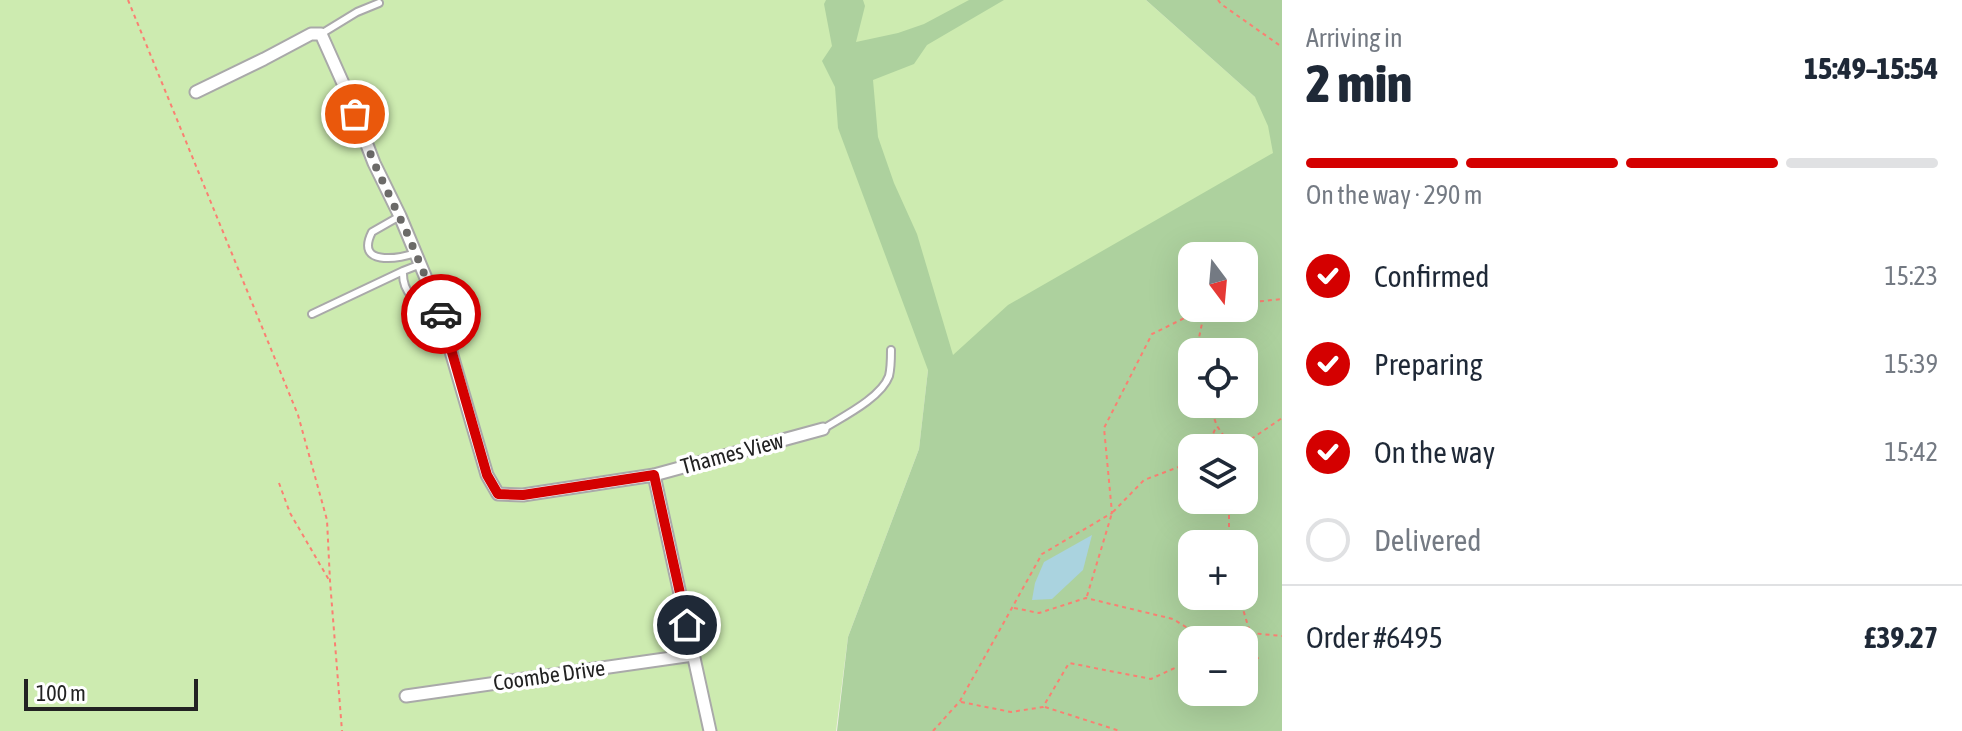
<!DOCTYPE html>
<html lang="en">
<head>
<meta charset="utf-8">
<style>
	:root { --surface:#fff; --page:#f6f6f7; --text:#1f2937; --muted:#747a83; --line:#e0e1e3; --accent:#d40000 }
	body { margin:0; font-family:"Asap Condensed",sans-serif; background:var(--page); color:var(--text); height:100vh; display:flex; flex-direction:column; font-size:30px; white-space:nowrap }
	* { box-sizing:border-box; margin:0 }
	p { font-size:26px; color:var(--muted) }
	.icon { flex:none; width:44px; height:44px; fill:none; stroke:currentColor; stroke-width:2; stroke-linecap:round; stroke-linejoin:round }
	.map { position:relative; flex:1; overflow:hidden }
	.side { display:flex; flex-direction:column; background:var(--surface); width:680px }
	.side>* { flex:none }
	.needle { width:52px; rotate:164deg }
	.buttons { position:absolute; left:1178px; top:242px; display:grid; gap:16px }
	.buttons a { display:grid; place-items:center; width:80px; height:80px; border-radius:16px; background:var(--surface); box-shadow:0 8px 32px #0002; font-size:40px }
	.scale { position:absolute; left:24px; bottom:20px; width:174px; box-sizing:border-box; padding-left:8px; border:4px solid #222; border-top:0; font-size:22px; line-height:28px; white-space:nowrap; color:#222; -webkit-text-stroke:6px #fff; paint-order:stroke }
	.pin { position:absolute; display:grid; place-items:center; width:68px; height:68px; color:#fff; margin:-34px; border:4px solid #fff; border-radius:50%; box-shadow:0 2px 8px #0007 }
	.courier { position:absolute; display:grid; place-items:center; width:80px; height:80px; margin:-40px; border:6px solid #d40000; border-radius:50%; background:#fff; color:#222; box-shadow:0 2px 10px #0007 }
	.summary em { font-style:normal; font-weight:800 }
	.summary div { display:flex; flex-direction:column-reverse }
	.summary { display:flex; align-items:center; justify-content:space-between; height:136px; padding:0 24px }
	h1 { font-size:52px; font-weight:800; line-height:60px }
	.bar { display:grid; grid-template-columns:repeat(4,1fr); gap:12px 8px; align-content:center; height:96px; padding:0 24px }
	.bar i { height:10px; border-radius:6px; background:var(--line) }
	.bar .on { background:var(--accent) }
	.bar p { grid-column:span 4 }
	.line { display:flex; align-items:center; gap:20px; padding:0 24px; border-top:2px solid var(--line) }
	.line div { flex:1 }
	ol { padding:0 24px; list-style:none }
	li { display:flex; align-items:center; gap:24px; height:88px }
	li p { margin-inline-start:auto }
	li .icon { padding:8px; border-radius:50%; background:var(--accent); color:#fff; stroke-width:4 }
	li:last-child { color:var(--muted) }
	li i { width:44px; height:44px; border:4px solid var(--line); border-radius:50% }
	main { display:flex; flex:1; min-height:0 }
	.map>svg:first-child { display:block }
	.grass { fill:#cdebb0 }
	.forest { fill:#add19e; fill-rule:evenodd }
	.water { fill:#aad3df }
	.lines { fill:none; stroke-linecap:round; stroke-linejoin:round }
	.lane-casing { stroke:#a9a9a9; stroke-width:10 }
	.street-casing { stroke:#a9a9a9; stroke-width:15 }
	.path { stroke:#fa8072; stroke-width:2; stroke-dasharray:4 4; stroke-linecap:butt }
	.lane { stroke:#fff; stroke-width:6 }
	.street { stroke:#fff; stroke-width:11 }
	.done { stroke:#6b6a68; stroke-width:8; stroke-dasharray:0 14.4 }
	.route { stroke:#d40000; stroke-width:10 }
	.labels { text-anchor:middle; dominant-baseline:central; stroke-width:7; stroke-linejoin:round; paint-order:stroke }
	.street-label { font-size:22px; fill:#222; stroke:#fff }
</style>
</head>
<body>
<main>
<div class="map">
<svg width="1282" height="731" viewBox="0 0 1282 731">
	<rect width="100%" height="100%" fill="#f2efe9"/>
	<path class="grass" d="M 0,0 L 1146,0 L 1282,121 L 1282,172 L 928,370 L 919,449 L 848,637 L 836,731 L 0,731 Z"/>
	<path class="forest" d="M 826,0 L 863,0 L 865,6 L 856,42 L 898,33 L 924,24 L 969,0 L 1004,0 L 927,45 L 914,64 L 873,80 L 878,137 L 894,183 L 917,234 L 953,355 L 1008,305 L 1273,153 L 1268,126 L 1255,97 L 1146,0 L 1282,0 L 1282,731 L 837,731 L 848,637 L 919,449 L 928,370 L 838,128 L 835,87 L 822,61 L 832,46 L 824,4 ZM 1192,256 L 1244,256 L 1244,308 L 1192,308 ZM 1192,352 L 1244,352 L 1244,404 L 1192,404 ZM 1192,448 L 1244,448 L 1244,500 L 1192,500 ZM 1192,544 L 1244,544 L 1244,596 L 1192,596 ZM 1192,640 L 1244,640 L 1244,692 L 1192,692 Z"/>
	<path class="water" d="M 1092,535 L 1083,570 L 1052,599 L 1032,600 L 1035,583 L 1044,562 Z"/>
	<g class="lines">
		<defs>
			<path id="lane" d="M 321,34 L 357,12 L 379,3
				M 400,216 L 372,232 C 355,266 397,259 416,253
				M 403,271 C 402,292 416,306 437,307
				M 312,314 L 403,271 L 421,264
				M 823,429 C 842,417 881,398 889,376 C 891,368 891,358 891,350"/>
			<path id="street" d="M 196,92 L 264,59 L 311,34 L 321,34 L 346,90 L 374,163 L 400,216 L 438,307 L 487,475 L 498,494 L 523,495 L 654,475 L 823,429
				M 654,475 L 710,731
				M 406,696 L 693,655"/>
		</defs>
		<use href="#lane" class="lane-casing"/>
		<use href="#street" class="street-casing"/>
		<path class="path" d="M 128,0 L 298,415 L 327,520 L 330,581 L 342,731
			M 1218,0 L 1221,4 L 1282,47
			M 1244,303 L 1282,299
			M 1196,352 L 1205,309
			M 1209,404 L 1217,426 L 1232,448
			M 1207,448 L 1216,427
			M 1238,448 L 1282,418
			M 279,483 L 290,513 L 329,580
			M 1226,500 L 1229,504 L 1229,544
			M 1087,596 L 1112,513 L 1144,480 L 1192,462
			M 1239,596 L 1258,659
			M 1014,608 L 1039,613 L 1086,598 L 1173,619 L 1207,640
			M 1235,640 L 1251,633 L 1282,636
			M 961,702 L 1011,712 L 1043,707 L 1069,663 L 1151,679 L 1192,660
			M 1045,707 L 1120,731
			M 933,731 L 960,701 L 1042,554 L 1112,513 L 1104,428 L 1152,334 L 1205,308"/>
		<use href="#lane" class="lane"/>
		<use href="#street" class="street"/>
	</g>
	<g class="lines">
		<path class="done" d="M 355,114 L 374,163 L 408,235 L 441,314"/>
		<path class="route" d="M 441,314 L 487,475 L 498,494 L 523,495 L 654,475 L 687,625"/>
	</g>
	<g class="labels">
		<g class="street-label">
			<text transform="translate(732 453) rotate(-15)">Thames View</text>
			<text transform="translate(549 675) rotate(-8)">Coombe Drive</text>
		</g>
	</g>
</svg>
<div class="buttons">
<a><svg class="needle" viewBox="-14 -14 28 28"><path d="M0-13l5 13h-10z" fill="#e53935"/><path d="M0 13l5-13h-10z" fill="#747a83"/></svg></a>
<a><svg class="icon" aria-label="locate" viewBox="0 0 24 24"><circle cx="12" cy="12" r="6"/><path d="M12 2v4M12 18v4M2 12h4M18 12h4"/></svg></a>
<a><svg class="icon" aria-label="layers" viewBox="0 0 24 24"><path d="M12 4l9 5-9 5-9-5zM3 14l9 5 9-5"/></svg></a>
<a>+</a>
<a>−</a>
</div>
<div class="scale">100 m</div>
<div class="pin" style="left:355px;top:114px;background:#ea580c"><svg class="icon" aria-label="bag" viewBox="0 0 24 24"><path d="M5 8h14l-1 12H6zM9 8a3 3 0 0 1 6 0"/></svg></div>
<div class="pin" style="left:687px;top:625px;background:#1f2937"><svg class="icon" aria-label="home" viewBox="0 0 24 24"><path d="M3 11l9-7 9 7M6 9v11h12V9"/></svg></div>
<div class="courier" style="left:441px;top:314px"><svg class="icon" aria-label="car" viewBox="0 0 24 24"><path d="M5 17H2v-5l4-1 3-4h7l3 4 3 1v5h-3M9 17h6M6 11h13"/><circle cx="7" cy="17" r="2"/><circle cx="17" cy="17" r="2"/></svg></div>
</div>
<section class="side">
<div class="summary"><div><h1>2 min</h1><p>Arriving in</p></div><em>15:49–15:54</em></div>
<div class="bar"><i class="on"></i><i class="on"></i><i class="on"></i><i></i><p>On the way · 290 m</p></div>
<ol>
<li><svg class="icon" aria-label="check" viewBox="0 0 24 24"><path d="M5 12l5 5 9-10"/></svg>Confirmed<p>15:23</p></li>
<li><svg class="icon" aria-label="check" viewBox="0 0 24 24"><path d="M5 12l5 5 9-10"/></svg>Preparing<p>15:39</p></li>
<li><svg class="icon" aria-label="check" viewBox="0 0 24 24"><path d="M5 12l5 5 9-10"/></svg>On the way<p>15:42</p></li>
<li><i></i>Delivered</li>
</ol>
<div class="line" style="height:104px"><div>Order #6495</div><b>£39.27</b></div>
</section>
</main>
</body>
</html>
